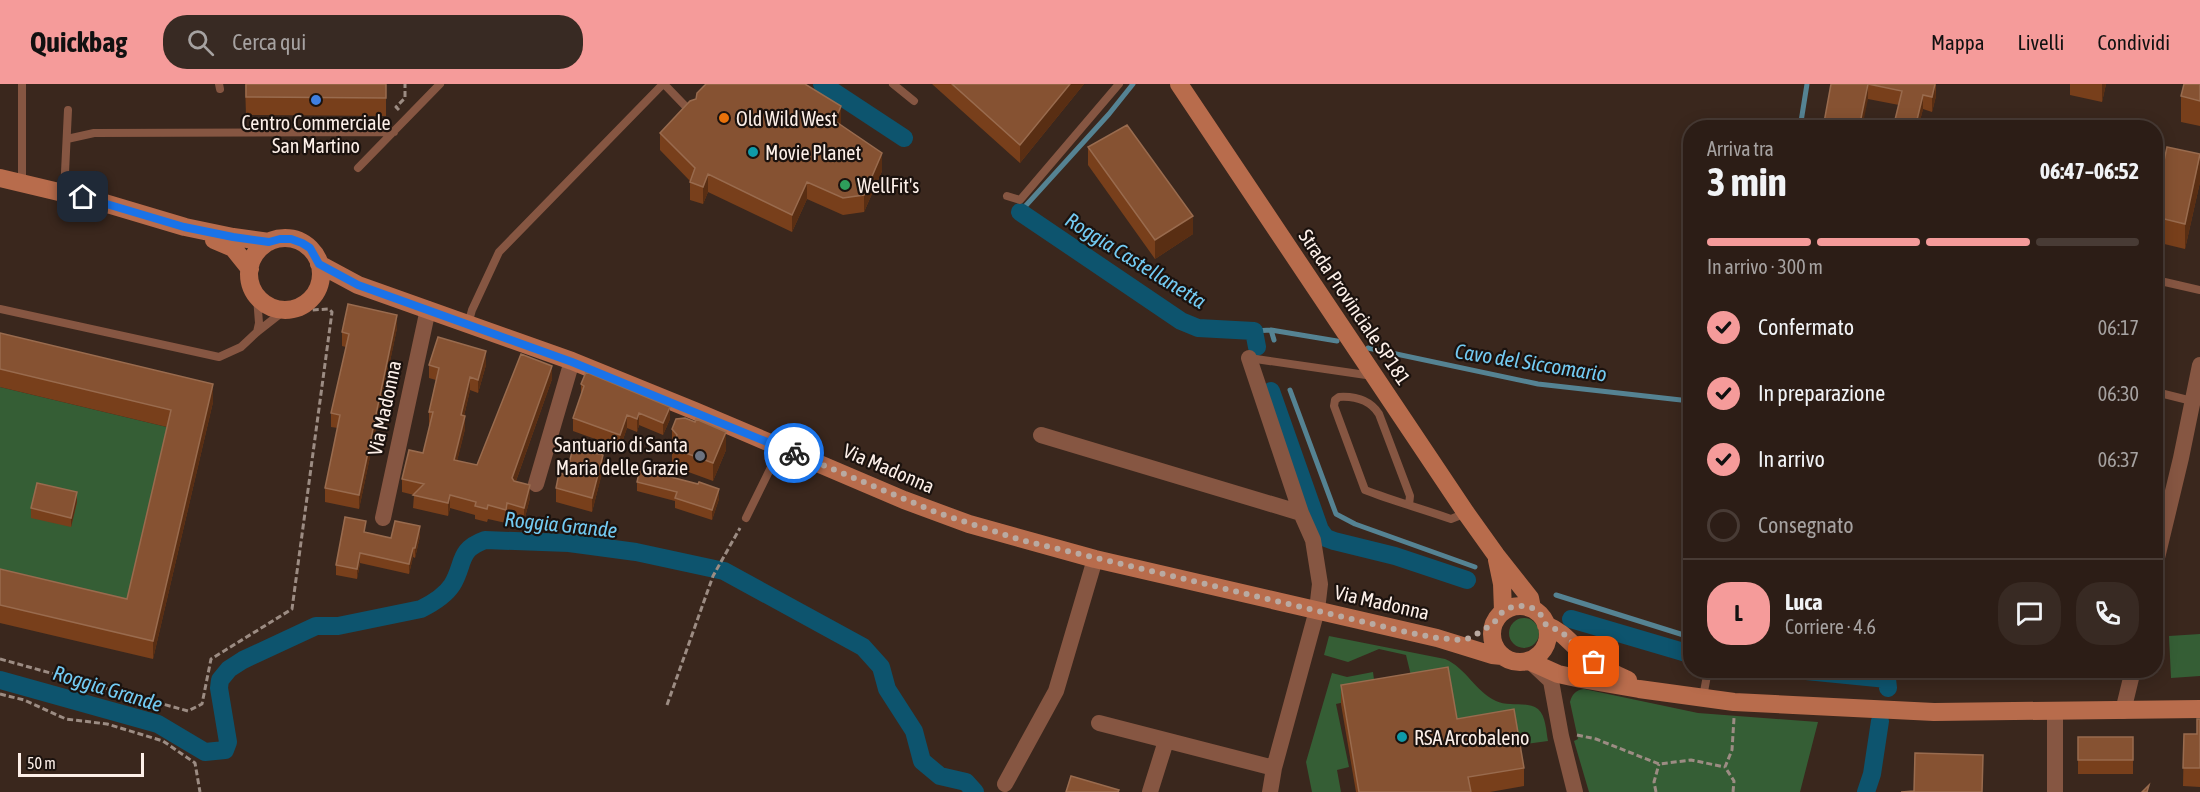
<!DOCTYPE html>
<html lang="it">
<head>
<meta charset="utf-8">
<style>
	:root { --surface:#2c1d16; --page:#382a23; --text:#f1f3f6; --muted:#a6a2a1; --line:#483b35; --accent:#f59b9a }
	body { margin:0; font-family:"Asap Condensed",sans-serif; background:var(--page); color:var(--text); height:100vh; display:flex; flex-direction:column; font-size:22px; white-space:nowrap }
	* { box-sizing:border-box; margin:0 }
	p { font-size:20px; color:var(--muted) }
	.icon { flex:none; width:33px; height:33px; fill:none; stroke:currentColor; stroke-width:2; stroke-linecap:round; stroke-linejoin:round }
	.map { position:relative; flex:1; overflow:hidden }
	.details { position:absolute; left:1683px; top:36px; width:480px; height:558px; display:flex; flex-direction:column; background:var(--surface); border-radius:24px; box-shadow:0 3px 15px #0003,0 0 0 2px var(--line) }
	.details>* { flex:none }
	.scale { position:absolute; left:18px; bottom:15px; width:126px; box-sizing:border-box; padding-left:6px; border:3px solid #fdf0e9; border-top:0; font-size:16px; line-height:21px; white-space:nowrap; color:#fdf0e9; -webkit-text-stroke:4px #1b120e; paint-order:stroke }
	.pin { position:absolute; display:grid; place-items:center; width:51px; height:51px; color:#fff; margin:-26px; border-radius:12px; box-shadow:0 3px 9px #0006 }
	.courier { position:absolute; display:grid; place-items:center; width:60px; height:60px; margin:-30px; border:4px solid #1a73e8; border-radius:50%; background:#fff; color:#222; box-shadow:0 2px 8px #0007 }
	.head em { font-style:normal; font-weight:700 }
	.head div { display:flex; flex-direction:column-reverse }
	.head { display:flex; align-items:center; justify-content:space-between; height:102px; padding:0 24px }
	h1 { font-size:39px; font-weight:700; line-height:45px }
	.bar { display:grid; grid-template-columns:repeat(4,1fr); gap:9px 6px; align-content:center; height:72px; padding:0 24px }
	.bar i { height:8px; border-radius:4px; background:var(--line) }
	.bar .on { background:var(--accent) }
	.bar p { grid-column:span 4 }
	.line { display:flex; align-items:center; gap:15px; padding:0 24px; border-top:2px solid var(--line) }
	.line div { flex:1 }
	.round { display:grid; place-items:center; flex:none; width:63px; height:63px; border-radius:24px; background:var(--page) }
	ol { padding:0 24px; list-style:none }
	li { display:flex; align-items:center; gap:18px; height:66px }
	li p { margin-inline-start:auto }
	li .icon { padding:6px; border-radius:50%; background:var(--accent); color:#111; stroke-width:4 }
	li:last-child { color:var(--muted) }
	li i { width:33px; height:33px; border:3px solid var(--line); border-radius:50% }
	header { display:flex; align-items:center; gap:36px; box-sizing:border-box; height:84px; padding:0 30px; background:var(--accent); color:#111 }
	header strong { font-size:28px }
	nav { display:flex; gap:33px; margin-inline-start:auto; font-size:21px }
	.search { width:420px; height:54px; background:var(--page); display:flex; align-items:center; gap:15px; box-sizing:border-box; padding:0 21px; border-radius:24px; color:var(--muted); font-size:22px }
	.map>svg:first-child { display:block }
	.green { fill:#355e35 }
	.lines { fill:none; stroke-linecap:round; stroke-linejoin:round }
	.stream { stroke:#558393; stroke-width:5 }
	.canal { stroke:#0d546e; stroke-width:18 }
	.path { stroke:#9c8c83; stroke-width:3; stroke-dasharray:6 3; stroke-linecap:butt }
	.lane { stroke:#865642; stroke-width:8 }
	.street { stroke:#865642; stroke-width:16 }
	.secondary { stroke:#b86c4c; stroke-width:18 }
	.wall { fill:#783f1b }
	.shaded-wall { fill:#592e13 }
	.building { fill:#865232; stroke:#996b4e; stroke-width:1.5 }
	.done { stroke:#b9aaa2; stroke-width:6; stroke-dasharray:0 10.8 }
	.route { stroke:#1a73e8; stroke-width:8 }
	.shop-dot { fill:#3f7fe0; stroke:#1b120e; stroke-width:2 }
	.food-dot { fill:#e8710a; stroke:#1b120e; stroke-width:2 }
	.culture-dot { fill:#0f9aa8; stroke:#1b120e; stroke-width:2 }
	.leisure-dot { fill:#2e9e5b; stroke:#1b120e; stroke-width:2 }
	.worship-dot { fill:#6b7280; stroke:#1b120e; stroke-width:2 }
	.labels { text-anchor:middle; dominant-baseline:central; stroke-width:4.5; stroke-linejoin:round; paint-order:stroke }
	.poi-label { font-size:20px; fill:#fdf0e9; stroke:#1b120e; text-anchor:start }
	.street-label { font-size:20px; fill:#fdf0e9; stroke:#1b120e }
	.water-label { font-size:21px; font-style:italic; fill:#73cbf3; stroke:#1b120e }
</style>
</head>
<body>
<header>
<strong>Quickbag</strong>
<div class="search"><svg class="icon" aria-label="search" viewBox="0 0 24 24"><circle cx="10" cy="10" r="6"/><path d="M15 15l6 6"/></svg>Cerca qui</div>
<nav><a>Mappa</a><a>Livelli</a><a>Condividi</a></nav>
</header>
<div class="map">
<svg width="2200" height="708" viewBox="0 0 2200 708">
	<rect width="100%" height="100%" fill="#3a271d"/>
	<path class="green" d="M 0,303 L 171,344 L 127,533 L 0,503 Z
		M1509 549a15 15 0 1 1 30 0a15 15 0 1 1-30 0Z
		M 2200,550 L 2200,592 L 2171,594 L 2169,552 Z
		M 1329,552 L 1445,575 C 1466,584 1475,607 1496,617 C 1508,623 1527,617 1538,625 C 1546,632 1546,647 1548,657 L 1519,661 L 1459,653 L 1414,604 L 1406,571 L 1379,565 L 1348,578 L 1324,571 Z
		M 1373,588 L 1376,611 L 1336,620 L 1349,683 L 1337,686 L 1341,708 L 1312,708 L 1306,678 L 1332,589 L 1347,593 Z
		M 1584,605 L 1698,629 L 1818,638 L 1800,708 L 1589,708 L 1574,657 L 1578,655 L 1570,618 C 1572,610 1576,606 1584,605 Z"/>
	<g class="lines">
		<path class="stream" d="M 1800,44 L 1807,0
			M 1020,128 L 1109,30 L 1133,0
			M 1271,246 L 1274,256
			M 1254,247 L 1271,246 L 1337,257
			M 1368,264 L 1538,300 L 1690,317
			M 1290,306 L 1336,430 L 1355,440 L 1475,483
			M 1556,511 L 1690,553"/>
		<path class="canal" d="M 822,0 L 904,54
			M 1020,128 L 1181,237 L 1198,244 L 1254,247 L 1257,263
			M 1271,307 L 1320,446 L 1326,454 L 1334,457 L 1395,472 L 1467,496
			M 1571,535 L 1690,570
			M 1796,586 L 1887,595 L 1888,604
			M 0,596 L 158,640 L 205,668 L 225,666 L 228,658 L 219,604 L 220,596 L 229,585 L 243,576 L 316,542 L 338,542 L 421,525 C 433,519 445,512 452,501 C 465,480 457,466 485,456 L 569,459 L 636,468 L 724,487 L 863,563 L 881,583 L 887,605 L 914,647 L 922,677 L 940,692 L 966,698 L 975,708
			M 1866,708 L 1872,690 L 1880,637"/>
		<path class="path" d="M 399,26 L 396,23 L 405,14 L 405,0
			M 0,575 L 188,627 L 202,620 L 211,575 L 292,525 L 332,228 L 329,225 L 312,226 L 301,223
			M 0,610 L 24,616 L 66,635 L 107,640 L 163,657 L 195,679 L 200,708
			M 667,621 L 713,492 L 740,444
			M 1577,651 L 1596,655 L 1659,680 L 1691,676 L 1725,683
			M 1656,708 L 1654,698 L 1659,680
			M 1733,708 L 1734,697 L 1725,683 L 1732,666 L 1734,634"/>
		<path class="lane" d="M 22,0 L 22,99
			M 219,0 L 220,5
			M 664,0 L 691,28
			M 893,0 L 914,17
			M 67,55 L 94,49 L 394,48
			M 358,84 L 440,0
			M 64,109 L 68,26
			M 1007,112 L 1020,116 L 1119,0
			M 2156,196 L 2200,206
			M 0,225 L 219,273 L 241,263 L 257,248 L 285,226
			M 468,240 L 472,226 L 499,168 L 663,0
			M 257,248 L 259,239 L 257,213
			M 1249,274 L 1373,292
			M 2156,308 L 2192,317
			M 1409,421 L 1410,412 L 1379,330 C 1370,316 1356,312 1339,313 L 1335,316 L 1334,322 L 1365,406 C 1393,417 1423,425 1451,435 L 1466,429
			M 746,434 L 781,363
			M 1703,613 L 1708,586"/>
		<path class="street" d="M 1249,274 L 1301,429 L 1313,456 L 1320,500 L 1317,526 L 1274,684 L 1270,708
			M 1041,351 L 1301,429
			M 536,400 L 572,277
			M 383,434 L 428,225
			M 2156,478 L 2181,374 L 2200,281
			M 1534,581 L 1551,597 L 1561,652 L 1575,708
			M 2055,627 L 2055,708
			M 2123,627 L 2133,586
			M 1099,639 L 1274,684
			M 1005,700 L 1056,607 L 1095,475
			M 1150,708 L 1166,657"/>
		<path class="secondary" d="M 1179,0 L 1466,429 L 1496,471 L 1530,514 L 1532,524
			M 0,94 L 101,118 L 185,143 L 233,153 L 269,158
			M249 190a36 36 0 1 1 72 0a36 36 0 1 1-72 0Z
			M 214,156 L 233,164 L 250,185
			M 319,180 L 358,201 L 572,277 L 695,327 L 904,416 L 969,440 L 1095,475 L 1437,554 L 1492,571 L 1502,572
			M 1497,476 L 1502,500 L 1503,527
			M1492 550a28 28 0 1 1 56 0a28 28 0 1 1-56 0Z
			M 1546,541 C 1565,549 1569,558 1583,570 C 1598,581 1611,589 1628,596
			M 1529,577 L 1558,590 L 1581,595 L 1639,605 L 1734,618 L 1934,628 L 2200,625"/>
	</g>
	<path class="wall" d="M 245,0 L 386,0 L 386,32 L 246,31 Z
		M 932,0 L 1084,0 L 1020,79 Z
		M 1831,0 L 1936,0 L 1936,12 L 1932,28 L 1923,25 L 1918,44 L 1893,44 L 1899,21 L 1868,15 Z
		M 2070,0 L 2106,0 L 2102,18 L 2070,11 Z
		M 2200,0 L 2200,42 L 2181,38 L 2181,12 Z
		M 841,40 L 841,41 L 882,87 L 864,128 L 843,131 L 807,115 L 792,148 L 708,108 L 703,120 L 690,116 L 690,97 L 660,66 L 660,49 Z
		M 1088,63 L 1193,150 L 1155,175 L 1088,81 Z
		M 2200,70 L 2200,98 L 2185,165 L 2156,158 L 2156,104 L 2158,105 Z
		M 397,244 L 359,425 L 325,418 L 325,404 L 338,344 L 331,343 L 331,329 L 346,263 L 342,262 L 342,248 Z
		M 0,249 L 213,318 L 153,575 L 0,539 L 0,485 L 127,515 L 167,343 L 0,303 Z
		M 429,281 L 486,281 L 478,309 L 470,306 L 464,332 L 465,345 L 457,377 L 477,381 L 552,295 L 516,397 L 530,414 L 524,437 L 507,432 L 506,439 L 488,435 L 487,438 L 475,435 L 475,431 L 450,424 L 448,432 L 413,424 L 414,411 L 402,408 L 402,395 L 423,369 L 430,341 L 429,341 L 429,328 L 436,296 L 429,294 Z
		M 581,300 L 670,335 L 663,351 L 639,341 L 637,348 L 627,344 L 620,364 L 573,347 L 573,334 L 581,312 Z
		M 672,345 L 726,366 L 713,397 L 672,382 Z
		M 603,385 L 592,428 L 556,418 L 556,404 L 566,391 Z
		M 637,398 L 719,415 L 712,436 L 675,424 L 675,417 L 637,407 Z
		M 77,418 L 71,443 L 31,434 L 31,424 Z
		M 366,448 L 391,454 L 420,452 L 415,474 L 413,473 L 409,490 L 360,479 L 357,495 L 336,491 L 336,481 Z
		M 1341,601 L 1524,684 L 1524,702 L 1490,708 L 1356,708 L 1341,620 Z
		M 2200,635 L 2200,703 L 2183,702 L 2184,650 L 2197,650 Z
		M 2078,653 L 2133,653 L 2133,690 L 2078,690 Z"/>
	<path class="shaded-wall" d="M 1070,0 L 1084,0 L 1020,79 L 1020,61 Z
		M 1868,0 L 1868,15 L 1862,44 L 1859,44 Z
		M 1935,0 L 1936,12 L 1932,28 L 1932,13 Z
		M 2102,0 L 2106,0 L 2102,18 Z
		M 1923,11 L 1923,25 L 1918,44 L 1915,44 Z
		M 841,22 L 841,40 L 835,55 L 835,37 Z
		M 882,69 L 882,87 L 864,128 L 864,111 Z
		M 2200,73 L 2200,98 L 2185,165 L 2185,140 Z
		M 708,90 L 708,108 L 703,120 L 703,103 Z
		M 807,98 L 807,115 L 792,148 L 792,131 Z
		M 1193,132 L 1193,150 L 1155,175 L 1155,156 Z
		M 397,231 L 397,244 L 359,425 L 359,411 Z
		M 486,267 L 486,281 L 478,309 L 478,296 Z
		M 552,282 L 552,295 L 512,408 L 512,394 Z
		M 470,293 L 470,306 L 461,345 L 461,331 Z
		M 213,300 L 213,318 L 153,575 L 153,557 Z
		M 670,323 L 670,335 L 663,351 L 663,339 Z
		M 639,329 L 639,341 L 637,348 L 637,335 Z
		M 627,331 L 627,344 L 620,364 L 620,351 Z
		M 465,332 L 465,345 L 454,389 L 454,376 Z
		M 726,348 L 726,366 L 713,397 L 713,379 Z
		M 603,371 L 603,385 L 592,428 L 592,414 Z
		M 530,401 L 530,414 L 524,437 L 524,424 Z
		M 719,405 L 719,415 L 712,436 L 712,426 Z
		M 77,408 L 77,418 L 71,443 L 71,434 Z
		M 450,411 L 450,424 L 448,432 L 448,419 Z
		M 507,419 L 507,432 L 506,439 L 506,426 Z
		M 420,442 L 420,452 L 415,474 L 415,464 Z
		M 413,464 L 413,473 L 409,490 L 409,480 Z
		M 360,469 L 360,479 L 357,495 L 357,485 Z"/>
	<path class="building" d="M 246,0 L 386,0 L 386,14 L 246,13 Z
		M 706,0 L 805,0 L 841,22 L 835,37 L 882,69 L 864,111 L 843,114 L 807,98 L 792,131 L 708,90 L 703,103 L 690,98 L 695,84 L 660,49 L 690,17 L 696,15 L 697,9 Z
		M 952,0 L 1070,0 L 1020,61 Z
		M 1831,0 L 1935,0 L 1932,13 L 1923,11 L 1915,44 L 1893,44 L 1902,7 L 1868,0 L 1859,44 L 1823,44 Z
		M 2184,0 L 2200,0 L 2200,17 L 2181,12 Z
		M 2056,37 L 2088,44 L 2054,44 Z
		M 1127,41 L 1193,132 L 1155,156 L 1088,63 Z
		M 2167,63 L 2200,70 L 2185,140 L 2156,133 L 2156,104 L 2158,105 Z
		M 348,220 L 397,231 L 359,411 L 325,404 L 340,331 L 331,329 L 349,250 L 342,248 Z
		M 0,249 L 213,300 L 153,557 L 0,521 L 0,485 L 127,515 L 171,326 L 0,285 Z
		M 438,253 L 486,267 L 478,296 L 470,293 L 461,331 L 465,332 L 454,376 L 477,381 L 521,270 L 552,282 L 512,394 L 514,397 L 530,401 L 524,424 L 507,419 L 506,426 L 488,421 L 487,425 L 475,422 L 476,418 L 450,411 L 448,419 L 413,411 L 424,400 L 402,395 L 409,366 L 423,369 L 433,328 L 429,328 L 439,284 L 429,281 Z
		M 586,288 L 670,323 L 663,339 L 639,329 L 637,335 L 627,331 L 620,351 L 573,334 L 584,302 L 581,300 Z
		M 685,334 L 695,338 L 696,335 L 726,348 L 713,379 L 672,364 L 677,351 L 672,345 L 676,335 Z
		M 573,364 L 603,371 L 592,414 L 556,404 L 559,389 L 566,391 Z
		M 640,385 L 698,400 L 699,398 L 719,405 L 712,426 L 675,414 L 677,408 L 637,398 Z
		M 37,399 L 77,408 L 71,434 L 31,424 Z
		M 345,433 L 366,437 L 364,448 L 391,454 L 395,437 L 420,442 L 415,464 L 413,464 L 409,480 L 360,469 L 357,485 L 336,481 Z
		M 1448,583 L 1457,635 L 1514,625 L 1524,684 L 1468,693 L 1471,708 L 1359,708 L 1341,601 Z
		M 2197,635 L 2200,635 L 2200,684 L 2183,684 L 2184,650 L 2197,650 Z
		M 2078,653 L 2133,653 L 2133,676 L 2078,676 Z
		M 1915,669 L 1983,671 L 1982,708 L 1901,708 L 1914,707 Z
		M 1071,692 L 1119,706 L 1118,708 L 1066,708 Z
		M 2149,701 L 2147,708 L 2142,708 Z"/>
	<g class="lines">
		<path class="done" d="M 794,369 L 938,429 L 1021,456 L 1406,548 L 1437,554 L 1461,556 L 1470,554 L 1493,540 L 1503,527 L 1512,523 L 1522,522 L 1532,524 L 1541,531 L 1546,541 L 1562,548 L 1581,568 L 1594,578"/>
		<path class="route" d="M 83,113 L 184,143 L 233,153 L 269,158 L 280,155 L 291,155 L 302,159 L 310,164 L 319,180 L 358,201 L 572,278 L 794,369"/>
	</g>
	<circle class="shop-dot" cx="316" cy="16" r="6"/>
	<circle class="food-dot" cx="724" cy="34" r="6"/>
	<g class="culture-dot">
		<circle cx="753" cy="68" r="6"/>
		<circle cx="1402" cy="653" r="6"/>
	</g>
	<circle class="leisure-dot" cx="845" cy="101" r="6"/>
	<circle class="worship-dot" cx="700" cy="372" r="6"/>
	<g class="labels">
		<g class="poi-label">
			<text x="736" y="34">Old Wild West</text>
			<text x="316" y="38" text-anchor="middle">Centro Commerciale<tspan x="316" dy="23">San Martino</tspan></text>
			<text x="765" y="68">Movie Planet</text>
			<text x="857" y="101">WellFit's</text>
			<text x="688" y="360" text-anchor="end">Santuario di Santa<tspan x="688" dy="23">Maria delle Grazie</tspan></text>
			<text x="1414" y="653">RSA Arcobaleno</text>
		</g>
		<g class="street-label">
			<text transform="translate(1355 223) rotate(56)">Strada Provinciale SP181</text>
			<text transform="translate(384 324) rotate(-78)">Via Madonna</text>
			<text transform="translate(889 384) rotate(23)">Via Madonna</text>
			<text transform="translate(1382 518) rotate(13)">Via Madonna</text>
		</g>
		<g class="water-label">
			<text transform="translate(1136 176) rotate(32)">Roggia Castellanetta</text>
			<text transform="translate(1531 278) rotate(9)">Cavo del Siccomario</text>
			<text transform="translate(561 440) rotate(6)">Roggia Grande</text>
			<text transform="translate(108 604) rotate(17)">Roggia Grande</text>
		</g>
	</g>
</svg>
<div class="scale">50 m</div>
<div class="pin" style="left:1594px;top:578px;background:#ea580c"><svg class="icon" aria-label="bag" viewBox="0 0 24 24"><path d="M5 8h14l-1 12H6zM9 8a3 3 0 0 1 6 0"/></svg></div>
<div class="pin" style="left:83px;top:113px;background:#1f2937"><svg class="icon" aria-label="home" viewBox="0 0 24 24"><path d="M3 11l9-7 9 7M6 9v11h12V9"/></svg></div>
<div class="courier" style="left:794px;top:369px"><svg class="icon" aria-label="bike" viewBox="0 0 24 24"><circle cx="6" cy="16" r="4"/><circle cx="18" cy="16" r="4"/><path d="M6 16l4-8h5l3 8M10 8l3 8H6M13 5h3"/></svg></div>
<section class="details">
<div class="head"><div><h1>3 min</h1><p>Arriva tra</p></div><em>06:47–06:52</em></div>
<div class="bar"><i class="on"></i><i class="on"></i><i class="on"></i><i></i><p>In arrivo · 300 m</p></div>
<ol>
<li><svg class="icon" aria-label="check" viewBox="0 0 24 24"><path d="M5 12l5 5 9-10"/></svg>Confermato<p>06:17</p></li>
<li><svg class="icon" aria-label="check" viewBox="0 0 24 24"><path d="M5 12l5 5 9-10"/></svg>In preparazione<p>06:30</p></li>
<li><svg class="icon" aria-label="check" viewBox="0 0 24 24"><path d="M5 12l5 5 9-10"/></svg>In arrivo<p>06:37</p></li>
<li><i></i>Consegnato</li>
</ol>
<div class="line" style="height:108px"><b class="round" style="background:var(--accent);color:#111">L</b><div><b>Luca</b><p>Corriere · 4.6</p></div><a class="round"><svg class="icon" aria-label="chat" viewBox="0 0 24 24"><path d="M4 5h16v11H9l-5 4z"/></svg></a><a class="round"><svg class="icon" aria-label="phone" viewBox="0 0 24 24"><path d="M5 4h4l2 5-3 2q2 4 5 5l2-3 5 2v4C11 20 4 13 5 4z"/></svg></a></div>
</section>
</div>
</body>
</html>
